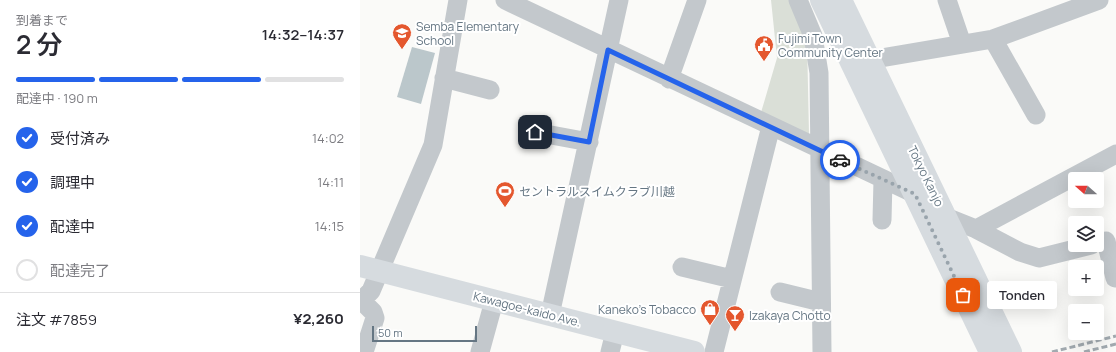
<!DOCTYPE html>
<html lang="ja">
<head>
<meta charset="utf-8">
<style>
	:root { --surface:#fff; --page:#f2f2f3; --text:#2b2b33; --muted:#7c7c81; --line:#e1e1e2; --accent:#2563eb }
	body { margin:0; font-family:Manrope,"Noto Sans JP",sans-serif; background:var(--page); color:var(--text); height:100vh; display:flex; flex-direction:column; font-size:15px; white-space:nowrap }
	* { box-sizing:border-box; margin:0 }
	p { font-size:13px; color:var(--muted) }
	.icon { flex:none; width:22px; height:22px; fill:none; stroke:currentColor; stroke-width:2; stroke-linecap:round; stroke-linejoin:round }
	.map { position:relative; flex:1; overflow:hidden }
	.sheet { display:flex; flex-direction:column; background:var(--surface); width:360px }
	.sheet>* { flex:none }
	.needle { width:26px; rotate:291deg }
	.fabs { position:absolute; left:708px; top:172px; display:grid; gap:8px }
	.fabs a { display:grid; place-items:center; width:36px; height:36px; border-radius:4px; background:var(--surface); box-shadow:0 4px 16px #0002; font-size:20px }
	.scale { position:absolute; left:12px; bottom:10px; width:105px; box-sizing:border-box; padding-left:4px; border:2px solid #657683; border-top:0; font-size:11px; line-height:14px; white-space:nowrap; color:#657683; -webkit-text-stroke:3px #fff; paint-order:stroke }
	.pin { position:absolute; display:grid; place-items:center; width:34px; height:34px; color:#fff; margin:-17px; border-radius:8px; box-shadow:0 2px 6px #0006 }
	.courier { position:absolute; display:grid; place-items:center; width:40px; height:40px; margin:-20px; border:3px solid #2563eb; border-radius:50%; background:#fff; color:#222; box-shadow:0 1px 5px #0007 }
	.bubble { position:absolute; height:28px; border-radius:4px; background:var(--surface); box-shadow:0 4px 16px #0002; font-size:13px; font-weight:600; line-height:28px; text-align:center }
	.headline em { font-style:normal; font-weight:600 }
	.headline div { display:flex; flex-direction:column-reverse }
	.headline { display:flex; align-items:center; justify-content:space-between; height:68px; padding:0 16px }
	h1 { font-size:26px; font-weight:600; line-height:30px }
	.bar { display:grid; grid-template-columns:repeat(4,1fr); gap:6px 4px; align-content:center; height:48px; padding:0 16px }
	.bar i { height:5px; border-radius:3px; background:var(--line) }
	.bar .active { background:var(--accent) }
	.bar p { grid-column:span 4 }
	.line { display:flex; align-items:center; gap:10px; padding:0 16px; border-top:1px solid var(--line) }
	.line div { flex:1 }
	ol { padding:0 16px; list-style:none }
	li { display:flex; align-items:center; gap:12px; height:44px }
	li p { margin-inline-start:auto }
	li .icon { padding:4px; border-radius:50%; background:var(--accent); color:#fff; stroke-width:4 }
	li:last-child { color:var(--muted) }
	li i { width:22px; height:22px; border:2px solid var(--line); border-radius:50% }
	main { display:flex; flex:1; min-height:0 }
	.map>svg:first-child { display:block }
	.green { fill:#dadfd7 }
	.water { fill:#bbc7cb }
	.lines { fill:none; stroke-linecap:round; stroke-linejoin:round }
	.minor { stroke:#c3c8cc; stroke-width:19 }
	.major { stroke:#d6dbdf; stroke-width:22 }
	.highway { stroke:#d6dbdf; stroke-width:22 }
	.rail { stroke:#a2aab0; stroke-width:3; stroke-dasharray:6 3; stroke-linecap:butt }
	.done { stroke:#99a4ac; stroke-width:4; stroke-dasharray:0 7.2 }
	.route { stroke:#2563eb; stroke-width:5 }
	.labels { text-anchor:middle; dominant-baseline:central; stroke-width:4; stroke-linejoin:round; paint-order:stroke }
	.poi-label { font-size:12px; fill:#657683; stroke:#fff; text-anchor:start }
	.street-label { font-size:12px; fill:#657683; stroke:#fff }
</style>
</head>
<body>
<main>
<section class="sheet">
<div class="headline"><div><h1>2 分</h1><p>到着まで</p></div><em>14:32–14:37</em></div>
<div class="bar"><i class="active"></i><i class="active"></i><i class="active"></i><i></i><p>配達中 · 190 m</p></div>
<ol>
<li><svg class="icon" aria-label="check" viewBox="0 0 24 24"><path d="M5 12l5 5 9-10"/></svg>受付済み<p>14:02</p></li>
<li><svg class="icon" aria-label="check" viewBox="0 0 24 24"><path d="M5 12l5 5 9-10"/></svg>調理中<p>14:11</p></li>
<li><svg class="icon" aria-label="check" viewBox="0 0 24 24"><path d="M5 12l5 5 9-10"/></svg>配達中<p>14:15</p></li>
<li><i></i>配達完了</li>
</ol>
<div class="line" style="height:52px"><div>注文 #7859</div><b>¥2,260</b></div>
</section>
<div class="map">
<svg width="756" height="352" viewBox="0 0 756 352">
	<rect width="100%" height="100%" fill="#fafaf8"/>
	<path class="green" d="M 411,0 L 429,0 L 447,40 L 449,134 L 400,116 L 417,58 Z"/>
	<path class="water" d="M 52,47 L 75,53 L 61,104 L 37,97 Z"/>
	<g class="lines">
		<path class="minor" d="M 145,0 L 555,194
			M 438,0 L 453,36 L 459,73 L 462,352
			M 587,0 L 602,44
			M 633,39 L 676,115
			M 509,60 L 633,39 L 739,0
			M 84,78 L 130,90
			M 309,79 L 337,0
			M 175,132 L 229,142
			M 586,217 L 616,229 L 660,252 L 679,258 L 731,245
			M 522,220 L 523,180
			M 616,229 L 756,154
			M 746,241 L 755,278
			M 322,267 L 372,279
			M 420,292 L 461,302
			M 2,301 L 13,312 L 15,318 L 4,352
			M 0,302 L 11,291 L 73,145 L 98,0
			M 190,315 L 259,0
			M 120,352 L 134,301
			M 250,352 L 255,332
			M 354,352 L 411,126"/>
		<path class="major" d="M 0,266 L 334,352"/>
		<path class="highway" d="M 461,0 L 630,352
			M 481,0 L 651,352"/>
		<path class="rail" d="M 692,352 L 756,336
			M 724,352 L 756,344"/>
	</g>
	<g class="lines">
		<path class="done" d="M 480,160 L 555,194 L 603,295"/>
		<path class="route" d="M 175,132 L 229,142 L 248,50 L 480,160"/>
	</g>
	<defs>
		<symbol id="school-pin" viewBox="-11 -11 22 30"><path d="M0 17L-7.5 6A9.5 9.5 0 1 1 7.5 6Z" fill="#e4572e" stroke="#fff"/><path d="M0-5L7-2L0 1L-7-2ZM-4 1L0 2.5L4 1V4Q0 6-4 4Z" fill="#fff"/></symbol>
		<symbol id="civic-pin" viewBox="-11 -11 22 30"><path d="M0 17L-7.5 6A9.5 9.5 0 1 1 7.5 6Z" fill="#e4572e" stroke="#fff"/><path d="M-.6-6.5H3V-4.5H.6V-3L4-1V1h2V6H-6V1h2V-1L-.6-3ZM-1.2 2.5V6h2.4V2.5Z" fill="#fff"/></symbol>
		<symbol id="stadium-pin" viewBox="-11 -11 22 30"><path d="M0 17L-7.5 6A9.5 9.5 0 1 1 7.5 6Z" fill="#e4572e" stroke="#fff"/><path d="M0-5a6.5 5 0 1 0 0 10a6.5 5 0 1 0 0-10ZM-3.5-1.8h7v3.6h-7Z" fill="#fff"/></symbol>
		<symbol id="shop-pin" viewBox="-11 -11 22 30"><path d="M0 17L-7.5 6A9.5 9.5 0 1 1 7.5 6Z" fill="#e4572e" stroke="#fff"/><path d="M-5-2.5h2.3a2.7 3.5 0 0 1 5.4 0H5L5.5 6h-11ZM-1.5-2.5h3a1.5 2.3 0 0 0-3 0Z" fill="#fff"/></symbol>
		<symbol id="bar-pin" viewBox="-11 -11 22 30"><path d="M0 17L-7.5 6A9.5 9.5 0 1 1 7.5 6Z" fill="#e4572e" stroke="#fff"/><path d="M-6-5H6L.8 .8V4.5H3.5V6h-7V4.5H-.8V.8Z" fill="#fff"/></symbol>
	</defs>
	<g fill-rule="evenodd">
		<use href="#school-pin" x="31" y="22" width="22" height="30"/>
		<use href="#civic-pin" x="393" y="34" width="22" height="30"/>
		<use href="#stadium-pin" x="134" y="180" width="22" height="30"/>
		<use href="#shop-pin" x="339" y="298" width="22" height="30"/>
		<use href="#bar-pin" x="364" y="304" width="22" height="30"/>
	</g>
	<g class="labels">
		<g class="poi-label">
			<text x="56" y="26">Semba Elementary<tspan x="56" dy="14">School</tspan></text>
			<text x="418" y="38">Fujimi Town<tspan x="418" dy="14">Community Center</tspan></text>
			<text x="159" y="191">セントラルスイムクラブ川越</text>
			<text x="336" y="309" text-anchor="end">Kaneko's Tobacco</text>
			<text x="389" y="315">Izakaya Chotto</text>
		</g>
		<g class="street-label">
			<text transform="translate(566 176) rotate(64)">Tokyo Kanjo</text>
			<text transform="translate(167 309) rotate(14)">Kawagoe-kaido Ave.</text>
		</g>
	</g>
</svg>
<div class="fabs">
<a><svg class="needle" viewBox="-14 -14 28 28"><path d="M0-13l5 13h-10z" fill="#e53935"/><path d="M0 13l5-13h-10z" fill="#7c7c81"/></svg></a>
<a><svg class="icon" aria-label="layers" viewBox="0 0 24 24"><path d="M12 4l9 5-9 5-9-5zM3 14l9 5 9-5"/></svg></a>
<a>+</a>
<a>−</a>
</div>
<div class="scale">50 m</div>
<div class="pin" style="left:603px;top:295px;background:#ea580c"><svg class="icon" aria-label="bag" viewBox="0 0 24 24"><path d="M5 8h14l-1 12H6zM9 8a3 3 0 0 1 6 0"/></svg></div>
<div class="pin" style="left:175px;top:132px;background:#1f2937"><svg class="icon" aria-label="home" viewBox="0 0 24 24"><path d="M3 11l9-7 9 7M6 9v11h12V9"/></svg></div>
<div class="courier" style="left:480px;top:160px"><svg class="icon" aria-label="car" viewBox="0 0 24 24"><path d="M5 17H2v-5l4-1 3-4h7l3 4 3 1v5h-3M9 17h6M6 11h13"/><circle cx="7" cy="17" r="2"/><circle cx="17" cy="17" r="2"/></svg></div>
<div class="bubble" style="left:627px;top:281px;width:70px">Tonden</div>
</div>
</main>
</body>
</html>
